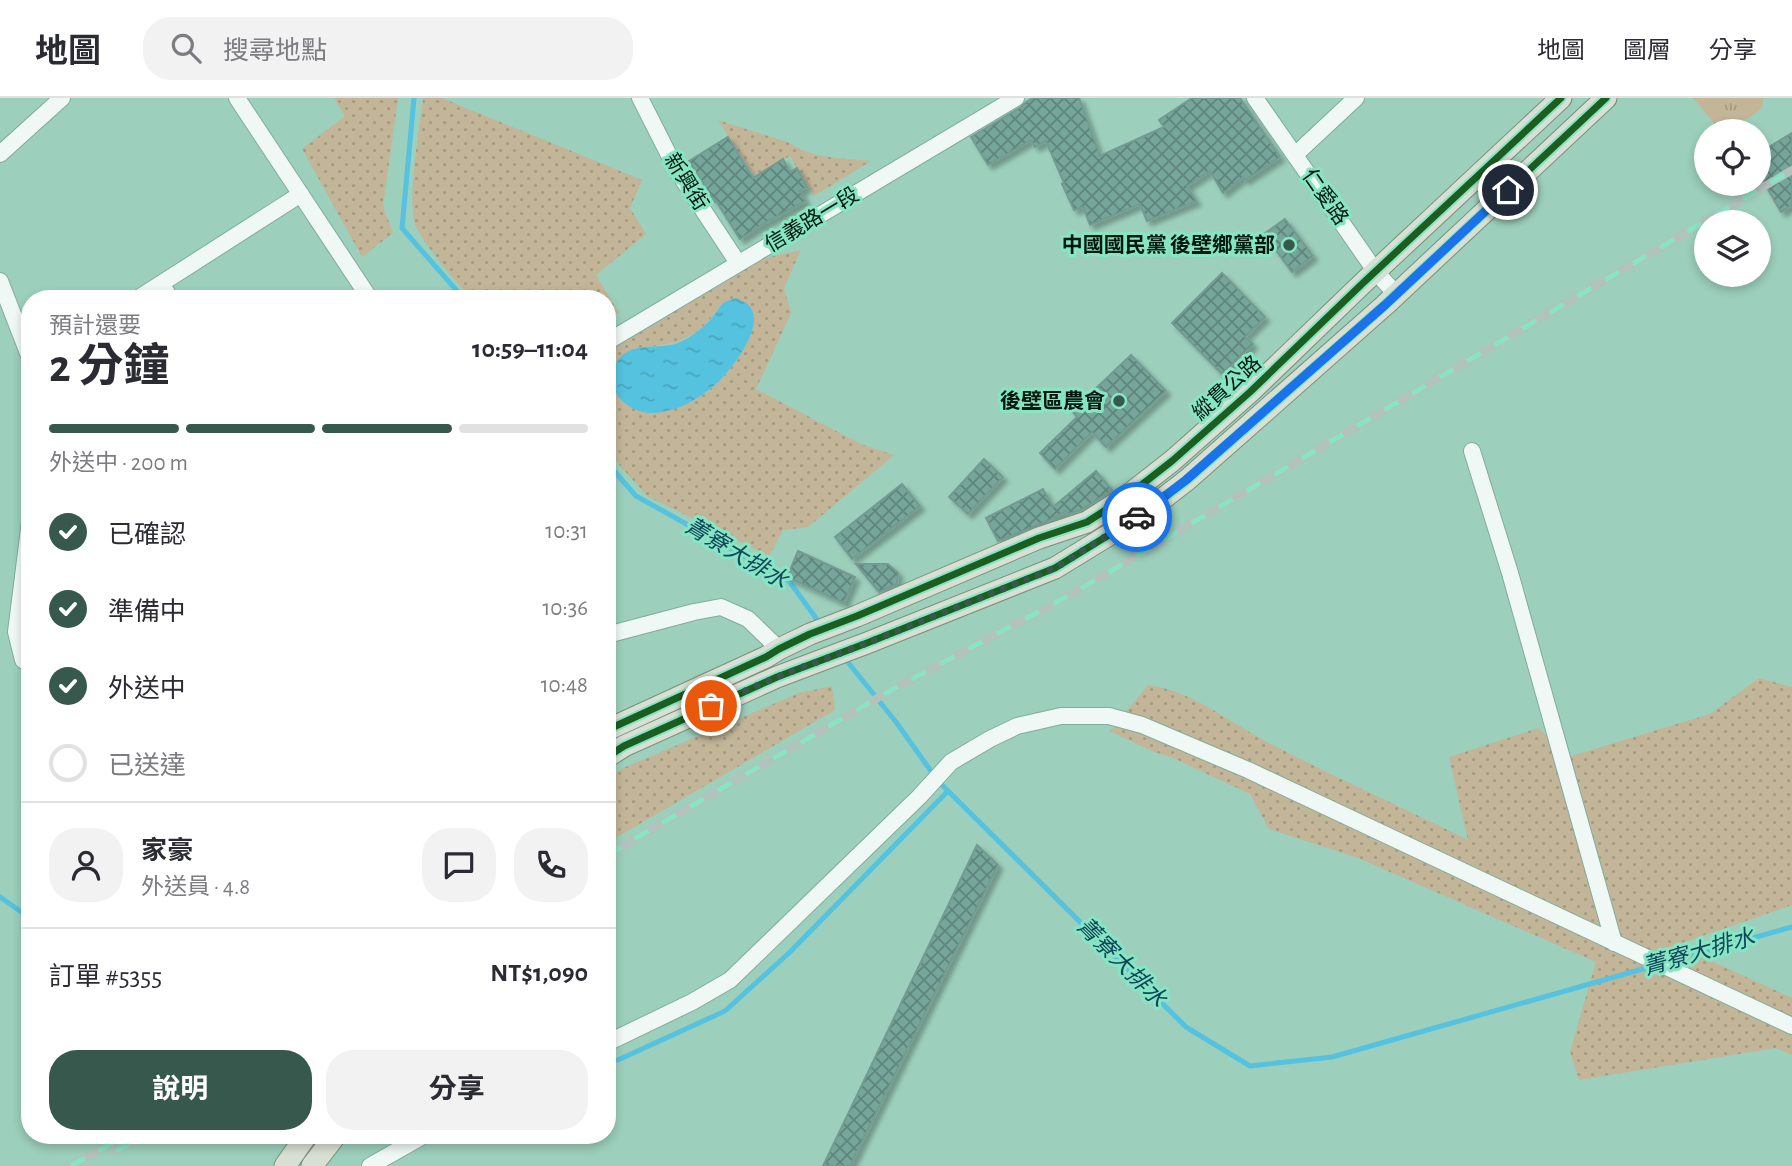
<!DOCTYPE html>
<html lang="zh-TW">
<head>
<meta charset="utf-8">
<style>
	:root { --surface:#fff; --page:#f2f2f3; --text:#2b2b33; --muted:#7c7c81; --line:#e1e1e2; --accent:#37584c }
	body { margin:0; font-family:"Alegreya Sans","Noto Sans TC",sans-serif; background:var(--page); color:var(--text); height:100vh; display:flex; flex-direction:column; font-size:26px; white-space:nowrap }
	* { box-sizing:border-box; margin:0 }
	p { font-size:23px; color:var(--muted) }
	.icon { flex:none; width:38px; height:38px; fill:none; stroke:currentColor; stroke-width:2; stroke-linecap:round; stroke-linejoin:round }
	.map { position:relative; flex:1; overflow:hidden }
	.panel { position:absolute; left:21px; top:192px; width:595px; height:854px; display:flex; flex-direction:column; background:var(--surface); border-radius:28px; box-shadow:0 4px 10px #0003 }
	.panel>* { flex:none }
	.buttons { position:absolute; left:1694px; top:21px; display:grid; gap:14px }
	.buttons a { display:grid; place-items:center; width:77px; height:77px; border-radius:50%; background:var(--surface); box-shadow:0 4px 10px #0003; font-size:35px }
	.pin { position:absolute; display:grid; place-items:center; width:60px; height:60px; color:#fff; margin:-30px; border:4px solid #fff; border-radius:50%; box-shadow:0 2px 7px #0007 }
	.courier { position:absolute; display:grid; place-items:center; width:70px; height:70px; margin:-35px; border:5px solid #1a73e8; border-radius:50%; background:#fff; color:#222; box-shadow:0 2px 9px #0007 }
	.overview em { font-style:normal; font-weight:700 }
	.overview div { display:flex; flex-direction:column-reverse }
	.overview { display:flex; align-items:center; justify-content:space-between; height:119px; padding:0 28px }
	h1 { font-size:46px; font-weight:700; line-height:52px }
	.bar { display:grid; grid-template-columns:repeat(4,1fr); gap:10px 7px; align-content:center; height:84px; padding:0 28px }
	.bar i { height:9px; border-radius:5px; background:var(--line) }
	.bar .selected { background:var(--accent) }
	.bar p { grid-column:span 4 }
	.line { display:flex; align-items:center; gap:18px; padding:0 28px; border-top:2px solid var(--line) }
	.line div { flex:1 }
	.round { display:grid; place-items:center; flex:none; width:74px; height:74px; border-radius:28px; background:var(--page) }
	ol { padding:0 28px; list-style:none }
	li { display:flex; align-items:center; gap:21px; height:77px }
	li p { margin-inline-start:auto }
	li .icon { padding:7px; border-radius:50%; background:var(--accent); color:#fff; stroke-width:4 }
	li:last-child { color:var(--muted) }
	li i { width:38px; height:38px; border:4px solid var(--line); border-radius:50% }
	.action { display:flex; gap:14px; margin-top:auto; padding:14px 28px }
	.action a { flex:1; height:80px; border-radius:28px; background:var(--accent); color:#fff; font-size:28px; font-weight:700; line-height:80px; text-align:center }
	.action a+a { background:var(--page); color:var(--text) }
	header { display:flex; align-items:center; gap:42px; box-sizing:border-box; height:98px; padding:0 35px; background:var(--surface); border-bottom:2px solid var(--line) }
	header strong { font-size:33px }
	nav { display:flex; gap:38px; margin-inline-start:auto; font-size:24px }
	.search { width:490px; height:63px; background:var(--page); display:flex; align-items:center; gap:18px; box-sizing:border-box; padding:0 24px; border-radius:28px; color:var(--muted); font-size:26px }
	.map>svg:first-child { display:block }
	.grass { fill:url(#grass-dots); fill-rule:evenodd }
	.park { fill:url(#park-tufts) }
	.water { fill:url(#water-ripples) }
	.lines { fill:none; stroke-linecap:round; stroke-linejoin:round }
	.stream { stroke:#55c2df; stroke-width:5 }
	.building { fill:url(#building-cross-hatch); stroke:#739b92; stroke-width:2; filter:url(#shadow) }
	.minor-casing { stroke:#82ac9d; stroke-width:18 }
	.major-casing { stroke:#799178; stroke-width:23 }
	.minor { stroke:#f0f8f5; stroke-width:16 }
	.major { stroke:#d8dfd4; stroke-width:21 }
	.rail-casing { stroke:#b4c2bd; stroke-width:8 }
	.rail { stroke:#86e5c2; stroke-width:5; stroke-dasharray:16; stroke-linecap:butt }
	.cycleway-casing { stroke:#86e5c2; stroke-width:11 }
	.cycleway { stroke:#1b5e20; stroke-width:7 }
	.done { stroke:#37584c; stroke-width:7; stroke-dasharray:0 12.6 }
	.route { stroke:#1a73e8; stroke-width:9 }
	.poi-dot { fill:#37584c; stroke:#86e5c2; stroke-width:2.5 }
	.labels { text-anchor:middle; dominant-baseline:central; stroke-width:6; stroke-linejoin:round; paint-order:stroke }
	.street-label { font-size:21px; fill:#00180f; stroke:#86e5c2 }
	.poi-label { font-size:21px; font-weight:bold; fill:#00180f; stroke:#86e5c2; text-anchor:end }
	.water-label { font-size:23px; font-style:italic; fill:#0f465a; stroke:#86e5c2 }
</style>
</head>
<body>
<header>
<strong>地圖</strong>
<div class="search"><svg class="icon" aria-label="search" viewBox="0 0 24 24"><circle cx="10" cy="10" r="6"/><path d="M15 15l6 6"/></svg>搜尋地點</div>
<nav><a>地圖</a><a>圖層</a><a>分享</a></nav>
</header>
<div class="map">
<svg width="1792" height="1068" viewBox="0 0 1792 1068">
	<defs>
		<pattern id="grass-dots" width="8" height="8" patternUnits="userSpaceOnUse" patternTransform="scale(1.75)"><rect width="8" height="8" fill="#c2b598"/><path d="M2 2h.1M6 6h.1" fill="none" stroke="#a59b82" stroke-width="1.8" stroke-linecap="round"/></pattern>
		<pattern id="park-tufts" width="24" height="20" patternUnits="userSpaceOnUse" patternTransform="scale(1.75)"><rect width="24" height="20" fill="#c2b598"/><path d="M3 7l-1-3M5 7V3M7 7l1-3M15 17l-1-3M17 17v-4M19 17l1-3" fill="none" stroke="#a59b82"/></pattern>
		<pattern id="water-ripples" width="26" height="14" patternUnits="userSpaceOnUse" patternTransform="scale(1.75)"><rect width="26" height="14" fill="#55c2df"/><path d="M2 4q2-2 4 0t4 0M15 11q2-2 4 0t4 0" fill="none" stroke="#48a6be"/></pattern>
		<pattern id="building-cross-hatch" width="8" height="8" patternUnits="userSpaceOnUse" patternTransform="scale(1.75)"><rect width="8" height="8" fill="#76a59a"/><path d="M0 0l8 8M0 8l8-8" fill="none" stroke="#5e857c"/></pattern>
		<filter id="shadow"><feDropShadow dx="4.5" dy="4.5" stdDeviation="2" flood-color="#0004"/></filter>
	</defs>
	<rect width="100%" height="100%" fill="#9ccfbc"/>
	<path class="grass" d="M 334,0 L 398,0 L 383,108 L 393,135 L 362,159 L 302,51 L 345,18 Z
		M 423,0 L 442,0 L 642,82 L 630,110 L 646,136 L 596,177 L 619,215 L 607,222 L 607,201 L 471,201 C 454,180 428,153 416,128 C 406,108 420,27 423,0 Z
		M 718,22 L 790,45 C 812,61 845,60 871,63 L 814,98 L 790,58 L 754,78 Z
		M 801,152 L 784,190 L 791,215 L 756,291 L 861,346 L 894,357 L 808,429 L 783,432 L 769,458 L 647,398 L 607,353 L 607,254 L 755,162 ZM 722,205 L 751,238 C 728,282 697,314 644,314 L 642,249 C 680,247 700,239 722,205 Z
		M 1759,580 L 1792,589 L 1792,807 L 1676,847 L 1792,900 L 1792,957 L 1776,950 L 1579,982 L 1570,954 L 1596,864 L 1358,760 L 1269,731 L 1250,696 L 1171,659 L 1154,654 L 1110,633 L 1148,587 C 1193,593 1230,625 1269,645 C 1334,679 1402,709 1468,742 L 1449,659 L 1538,630 L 1568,659 L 1710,616 Z
		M 832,588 L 835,612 L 607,745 L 607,681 L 621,671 L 799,595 Z"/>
	<path class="park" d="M 1693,0 L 1763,0 C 1763,5 1764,7 1760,11 C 1754,19 1728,31 1719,31 Z"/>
	<path class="water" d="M 736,200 C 739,202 743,203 746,205 C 771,222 731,273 716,286 C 706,295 696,301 685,307 C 673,312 656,317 643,314 C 620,308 601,285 618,262 C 632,243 658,252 678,245 C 692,239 706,228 715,216 C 718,213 719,209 721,207 C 725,203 731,202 736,200 Z"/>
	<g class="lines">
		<path class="stream" d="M 414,0 L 402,130 L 464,201
			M 607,365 L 636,398 L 789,483 L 821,527
			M 843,558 L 896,624 L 938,683 L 1186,929 L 1250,968 L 1332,959 L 1653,868
			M 0,799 L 30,820
			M 1666,864 L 1792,829
			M 618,962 L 725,913 L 789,855 L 948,693
			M 434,1038 L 446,1043 L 457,1038"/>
	</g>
	<path class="building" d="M 1033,0 L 1079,0 L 1100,58 L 1164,29 L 1159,22 L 1192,0 L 1240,0 L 1280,59 L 1245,82 L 1243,79 L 1223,95 L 1210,73 L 1187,88 L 1196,103 L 1147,123 L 1140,106 L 1090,127 L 1083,109 L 1074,112 L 1062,86 L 1064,85 L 1046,43 L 1035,49 L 1031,42 L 988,67 L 971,39 L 1021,9 L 1026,4 Z
		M 1792,35 L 1792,107 L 1781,114 L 1759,76 L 1759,55 Z
		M 728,39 L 753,80 L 783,61 L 790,74 L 797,70 L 807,89 L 800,93 L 805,103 L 758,129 L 740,141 L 716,103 L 715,104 L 689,63 Z
		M 1285,121 L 1313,158 L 1292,174 L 1264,136 Z
		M 1222,175 L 1265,219 L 1245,239 L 1253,246 L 1222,276 L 1172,225 Z
		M 1131,257 L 1166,293 L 1106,349 L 1092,334 L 1055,371 L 1040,355 L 1077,319 L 1072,313 Z
		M 984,361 L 1003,379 L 968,416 L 949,399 Z
		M 1096,373 L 1112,392 L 1081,412 L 1068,416 L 1066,413 L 1046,424 L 998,443 L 986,420 L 1043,391 L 1053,409 Z
		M 902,386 L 920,408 L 852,461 L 835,439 Z
		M 798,453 L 855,479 L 844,505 L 787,479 Z
		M 856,466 L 888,466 L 898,475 L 897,486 L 879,494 Z
		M 977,747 L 998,767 L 850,1068 L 823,1068 Z"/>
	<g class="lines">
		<defs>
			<path id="minor" d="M 237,0 L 370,201
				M 640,0 L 676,71 L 738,165
				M 1255,0 L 1376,174 L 1396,196
				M 0,56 L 62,0
				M 1296,56 L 1356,0
				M 0,183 L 30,260
				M 161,186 L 171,201
				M 137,201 L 301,96
				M 607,244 L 1016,0
				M 1472,353 L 1510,475 L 1614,845
				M 30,423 L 16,534 L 23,562 L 30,567
				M 607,537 L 694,514 L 721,509 L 748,521 L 779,551
				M 607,945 L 692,904 L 730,882 L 919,699 L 951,664 L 990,641 L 1017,628 L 1061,618 L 1109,618 L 1142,627 L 1248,672 L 1792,928
				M 370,1068 L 423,1038"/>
			<path id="major" d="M 607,632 L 766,559 L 779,551 L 810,536 L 857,518 L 1039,440 L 1087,424 L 1126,399 L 1172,363 L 1250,294 L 1363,185 L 1561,0
				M 607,659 L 624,648 L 777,579 L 867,545 L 1055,470 L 1143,416 L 1187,382 L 1385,207 L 1606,0
				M 285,1068 L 306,1038
				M 312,1068 L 335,1038"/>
		</defs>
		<use href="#minor" class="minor-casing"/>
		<use href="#major" class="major-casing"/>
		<use href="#minor" class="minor"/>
		<use href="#major" class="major"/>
		<defs>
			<path id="rail" d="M 607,757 L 893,591 L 1070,497 L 1792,72
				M 116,1053 L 143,1038
				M 71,1068 L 124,1038"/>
		</defs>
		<use href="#rail" class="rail-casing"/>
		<use href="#rail" class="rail"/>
		<defs>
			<path id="cycleway" d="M 607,632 L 766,559 L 779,551 L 810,536 L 857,518 L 1039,440 L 1087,424 L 1126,399 L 1172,363 L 1250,294 L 1363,185 L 1561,0
				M 607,659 L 624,648 L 777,579 L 867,545 L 1055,470 L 1143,416 L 1187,382 L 1385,207 L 1606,0"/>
		</defs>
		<use href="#cycleway" class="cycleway-casing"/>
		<use href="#cycleway" class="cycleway"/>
	</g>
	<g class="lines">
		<path class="done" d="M 711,608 L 777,579 L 867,545 L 1055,470 L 1137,419"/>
		<path class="route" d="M 1137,419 L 1186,382 L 1385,207 L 1508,92"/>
	</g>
	<g class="poi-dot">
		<circle cx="1289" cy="147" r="7"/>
		<circle cx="1119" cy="303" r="7"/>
	</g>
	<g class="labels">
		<g class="street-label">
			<text transform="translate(686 84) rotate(58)">新興街</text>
			<text transform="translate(1325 99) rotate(55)">仁愛路</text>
			<text transform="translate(812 122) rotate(-31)">信義路一段</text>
			<text transform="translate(1227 290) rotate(-42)">縱貫公路</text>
		</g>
		<g class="poi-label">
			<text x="1275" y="147">中國國民黨 後壁鄉黨部</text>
			<text x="1105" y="303">後壁區農會</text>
		</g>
		<g class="water-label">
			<text transform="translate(736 456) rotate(31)">菁寮大排水</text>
			<text transform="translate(1699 855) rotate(-16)">菁寮大排水</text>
			<text transform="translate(1121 865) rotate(45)">菁寮大排水</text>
		</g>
	</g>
</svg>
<div class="buttons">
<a><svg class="icon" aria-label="locate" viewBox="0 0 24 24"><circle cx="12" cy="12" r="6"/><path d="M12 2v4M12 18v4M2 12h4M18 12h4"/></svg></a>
<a><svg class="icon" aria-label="layers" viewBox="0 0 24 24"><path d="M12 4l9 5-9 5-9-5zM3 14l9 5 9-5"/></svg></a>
</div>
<div class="pin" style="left:711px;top:608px;background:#ea580c"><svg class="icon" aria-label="bag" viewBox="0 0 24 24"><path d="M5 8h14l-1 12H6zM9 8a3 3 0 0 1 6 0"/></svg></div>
<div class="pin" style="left:1508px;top:92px;background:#1f2937"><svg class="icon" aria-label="home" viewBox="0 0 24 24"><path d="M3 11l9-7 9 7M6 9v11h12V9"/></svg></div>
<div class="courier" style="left:1137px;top:419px"><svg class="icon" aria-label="car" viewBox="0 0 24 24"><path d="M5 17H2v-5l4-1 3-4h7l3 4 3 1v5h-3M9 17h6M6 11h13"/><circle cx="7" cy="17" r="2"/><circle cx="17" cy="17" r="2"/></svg></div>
<section class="panel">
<div class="overview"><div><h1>2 分鐘</h1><p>預計還要</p></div><em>10:59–11:04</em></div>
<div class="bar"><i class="selected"></i><i class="selected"></i><i class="selected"></i><i></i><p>外送中 · 200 m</p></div>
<ol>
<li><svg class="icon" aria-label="check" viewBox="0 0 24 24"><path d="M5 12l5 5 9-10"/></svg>已確認<p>10:31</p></li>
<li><svg class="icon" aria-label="check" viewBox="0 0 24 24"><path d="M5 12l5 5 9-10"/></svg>準備中<p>10:36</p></li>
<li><svg class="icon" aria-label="check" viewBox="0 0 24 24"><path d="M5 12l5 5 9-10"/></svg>外送中<p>10:48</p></li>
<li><i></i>已送達</li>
</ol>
<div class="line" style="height:126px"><a class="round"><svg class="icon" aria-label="person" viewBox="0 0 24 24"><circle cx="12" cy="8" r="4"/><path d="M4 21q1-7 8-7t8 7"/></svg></a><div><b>家豪</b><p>外送員 · 4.8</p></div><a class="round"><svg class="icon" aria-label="chat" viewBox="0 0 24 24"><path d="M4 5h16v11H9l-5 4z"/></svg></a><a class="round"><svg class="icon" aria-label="phone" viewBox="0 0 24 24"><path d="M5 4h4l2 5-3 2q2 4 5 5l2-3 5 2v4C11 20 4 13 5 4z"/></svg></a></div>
<div class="line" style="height:91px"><div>訂單 #5355</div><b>NT$1,090</b></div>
<div class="action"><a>說明</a><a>分享</a></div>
</section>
</div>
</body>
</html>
